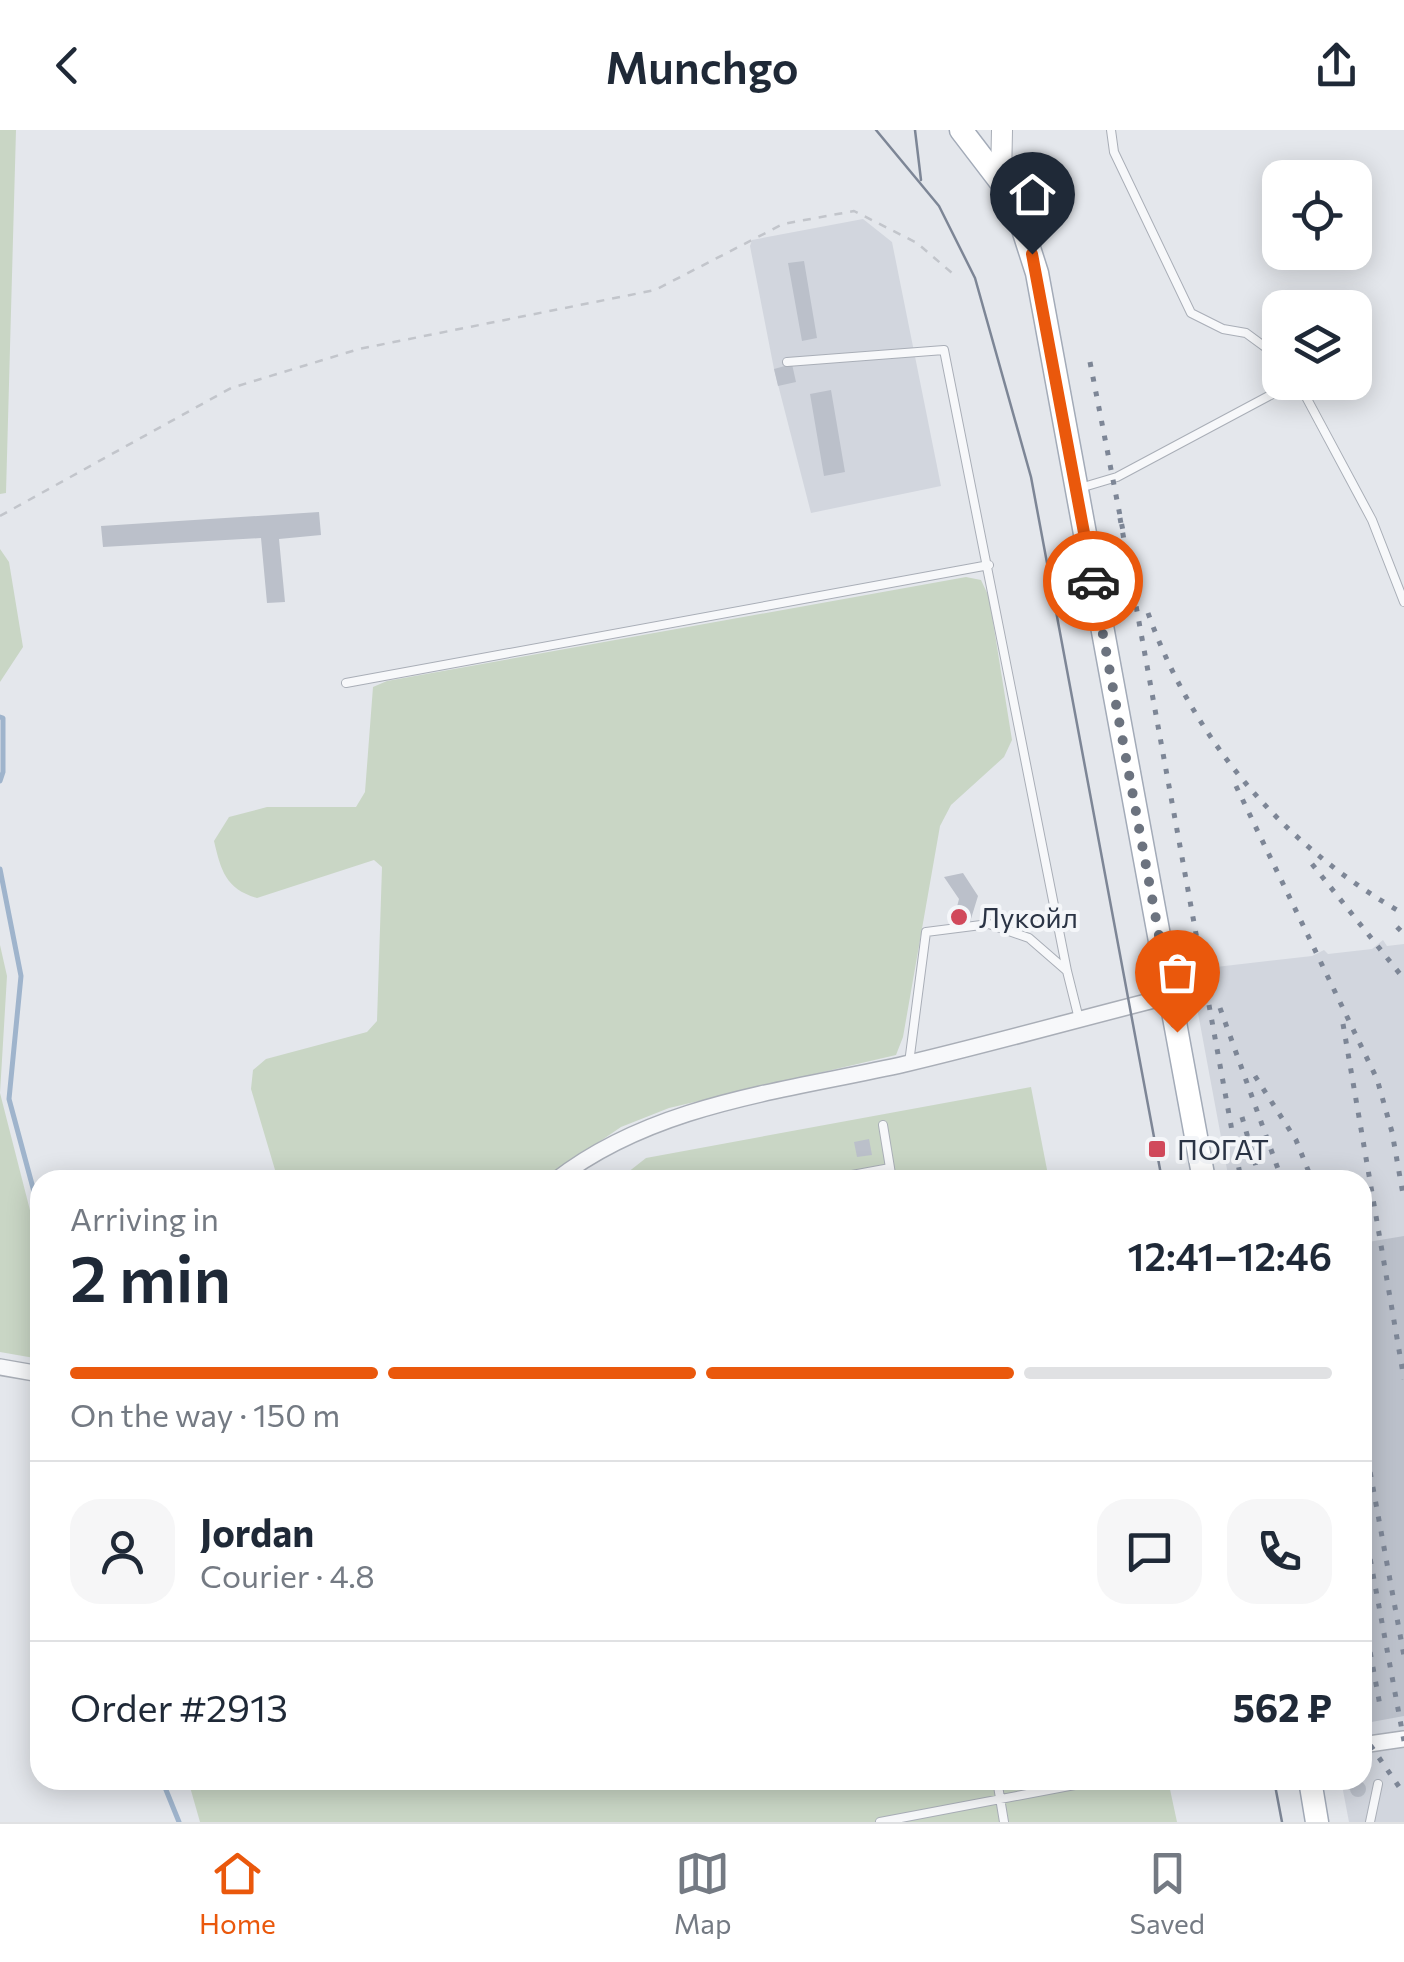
<!DOCTYPE html>
<html lang="en">
<head>
<meta charset="utf-8">
<style>
	:root { --surface:#fff; --page:#f6f6f7; --text:#1f2937; --muted:#747a83; --line:#e0e1e3; --accent:#ea580c }
	body { margin:0; font-family:Commissioner,sans-serif; background:var(--page); color:var(--text); height:100vh; display:flex; flex-direction:column; font-size:38px; white-space:nowrap }
	* { box-sizing:border-box; margin:0 }
	p { font-size:32px; color:var(--muted) }
	.icon { flex:none; width:55px; height:55px; fill:none; stroke:currentColor; stroke-width:2; stroke-linecap:round; stroke-linejoin:round }
	.map { position:relative; flex:1; overflow:hidden }
	.details { position:absolute; left:30px; top:1040px; width:1342px; height:620px; display:flex; flex-direction:column; background:var(--surface); border-radius:30px; box-shadow:0 5px 25px #0003 }
	.details>* { flex:none }
	.fabs { position:absolute; left:1262px; top:30px; display:grid; gap:20px }
	.fabs a { display:grid; place-items:center; width:110px; height:110px; border-radius:20px; background:var(--surface); box-shadow:0 5px 25px #0003; font-size:50px }
	.pin { position:absolute; display:grid; place-items:center; width:85px; height:85px; color:#fff; margin:-102px -42px; border-radius:50% 50% 50% 0; rotate:-45deg; box-shadow:0 0 10px #0007 }
	.pin .icon { rotate:45deg }
	.courier { position:absolute; display:grid; place-items:center; width:100px; height:100px; margin:-50px; border:8px solid #ea580c; border-radius:50%; background:#fff; color:#222; box-shadow:0 2px 12px #0007 }
	.overview em { font-style:normal; font-weight:600 }
	.overview div { display:flex; flex-direction:column-reverse }
	.overview { display:flex; align-items:center; justify-content:space-between; height:170px; padding:0 40px }
	h1 { font-size:65px; font-weight:600; line-height:75px }
	.bar { display:grid; grid-template-columns:repeat(4,1fr); gap:15px 10px; align-content:center; height:120px; padding:0 40px }
	.bar i { height:12px; border-radius:8px; background:var(--line) }
	.bar .current { background:var(--accent) }
	.bar p { grid-column:span 4 }
	.line { display:flex; align-items:center; gap:25px; padding:0 40px; border-top:2px solid var(--line) }
	.line div { flex:1 }
	.round { display:grid; place-items:center; flex:none; width:105px; height:105px; border-radius:30px; background:var(--page) }
	header { display:flex; justify-content:space-between; align-items:center; height:130px; padding:0 40px; background:var(--surface); font-size:45px; font-weight:600 }
	.menu { display:flex; justify-content:space-around; align-items:center; height:140px; border-top:2px solid var(--line); background:var(--surface); font-size:28px; color:var(--muted) }
	.menu a { display:grid; justify-items:center; gap:5px }
	.menu .current { color:var(--accent) }
	.map>svg:first-child { display:block }
	.built { fill:#d2d6de }
	.green { fill:#c9d6c5 }
	.lines { fill:none; stroke-linecap:round; stroke-linejoin:round }
	.stream { stroke:#9fb4cc; stroke-width:5 }
	.building { fill:#bbc0ca }
	.lane-casing { stroke:#a9aeb7; stroke-width:10 }
	.street-casing { stroke:#a9aeb7; stroke-width:18 }
	.secondary-casing { stroke:#a9aeb7; stroke-width:22 }
	.primary-casing { stroke:#a3abb8; stroke-width:25 }
	.path { stroke:#c2c5cb; stroke-width:2.5; stroke-dasharray:8 8; stroke-linecap:butt }
	.lane { stroke:#f7f8fa; stroke-width:8 }
	.street { stroke:#f7f8fa; stroke-width:15 }
	.secondary { stroke:#fff; stroke-width:20 }
	.primary { stroke:#fff; stroke-width:22 }
	.tram { stroke:#7d8696; stroke-width:2.5 }
	.rail { stroke:#7d8696; stroke-width:5; stroke-dasharray:5 10; stroke-linecap:butt }
	.done { stroke:#6c737f; stroke-width:10; stroke-dasharray:0 18 }
	.route { stroke:#ea580c; stroke-width:12 }
	.poi-dot { fill:#d1495b; stroke:#f4f6f9; stroke-width:4 }
	.labels { text-anchor:middle; dominant-baseline:central; stroke-width:8; stroke-linejoin:round; paint-order:stroke }
	.poi-label { font-size:28px; fill:#2b3445; stroke:#f4f6f9; text-anchor:start }
</style>
</head>
<body>
<header><svg class="icon" aria-label="back" viewBox="0 0 24 24"><path d="M15 5l-7 7 7 7"/></svg>Munchgo<svg class="icon" aria-label="share" viewBox="0 0 24 24"><path d="M12 15V3M7 8l5-5 5 5M5 13v7h14v-7"/></svg></header>
<div class="map">
<svg width="1404" height="1692" viewBox="0 0 1404 1692">
	<rect width="100%" height="100%" fill="#e4e7ec"/>
	<path class="built" d="M 863,89 L 892,112 L 941,356 L 811,383 L 774,239 L 750,116 L 752,110 Z
		M 1383,810 L 1387,816 L 1404,814 L 1404,1692 L 1349,1692 L 1341,1650 L 1362,1650 L 1362,1050 L 1229,1050 L 1190,840 L 1312,826 L 1324,820 L 1328,824 L 1372,819 Z"/>
	<path class="green" d="M 0,0 L 16,0 L 6,363 L 0,364 Z
		M 0,419 L 9,432 L 23,517 L 0,552 Z
		M 966,447 L 981,450 L 989,467 L 1012,610 L 1004,627 L 951,675 L 940,696 L 903,907 L 896,925 L 669,978 L 621,997 L 543,1050 L 278,1050 L 251,959 L 253,940 L 266,929 L 367,902 L 377,891 L 382,737 L 374,730 L 257,768 C 226,759 221,741 214,711 L 229,687 L 267,677 L 356,677 L 365,662 L 373,557 L 387,551 Z
		M 0,815 L 7,846 L 0,963 L 33,1092 L 40,1100 L 40,1229 L 0,1222 Z
		M 1031,957 L 1049,1050 L 618,1050 L 646,1028 Z
		M 188,1650 L 1168,1650 L 1177,1692 L 200,1692 Z"/>
	<g class="lines">
		<path class="stream" d="M 0,587 L 3,588 L 3,642 L 0,651
			M 0,739 L 21,846 L 9,969 L 40,1084
			M 162,1650 L 179,1692"/>
	</g>
	<path class="building" d="M 804,131 L 817,208 L 802,211 L 788,133 Z
		M 792,234 L 796,252 L 778,256 L 774,239 Z
		M 831,260 L 845,342 L 824,346 L 810,264 Z
		M 319,382 L 321,405 L 279,409 L 285,472 L 267,473 L 261,408 L 103,417 L 101,396 Z
		M 963,743 L 978,766 L 970,792 L 952,796 L 959,769 L 944,747 Z
		M 869,1009 L 872,1025 L 857,1027 L 854,1012 Z
		M 1404,1106 L 1404,1586 L 1366,1593 L 1362,1576 L 1362,1113 Z
		M1350 1659a8 8 0 1 1 16 0a8 8 0 1 1-16 0Z"/>
	<g class="lines">
		<defs>
			<path id="lane" d="M 1111,0 L 1114,22 L 1191,183 L 1223,199 L 1246,203 L 1280,228
				M 787,232 L 944,220 L 1067,841
				M 1298,252 L 1372,390 L 1404,472
				M 1080,358 L 1117,347 L 1295,252
				M 346,553 L 989,435
				M 909,933 L 926,802 L 989,794 L 1029,808 L 1067,841 L 1079,889
				M 883,995 L 892,1050
				M 825,1050 L 890,1038
				M 997,1650 L 1004,1692
				M 228,1652 L 238,1650
				M 880,1692 L 1080,1654
				M 1370,1692 L 1378,1654"/>
			<path id="street" d="M 556,1050 C 655,973 786,961 905,934 C 994,913 1082,888 1170,866
				M 0,1237 L 40,1244
				M 1362,1615 L 1404,1609"/>
			<path id="secondary" d="M 1001,50 L 1002,0"/>
			<path id="primary" d="M 961,0 L 1013,68 L 1037,143 L 1204,1050
				M 1310,1650 L 1317,1692"/>
		</defs>
		<use href="#lane" class="lane-casing"/>
		<use href="#street" class="street-casing"/>
		<use href="#secondary" class="secondary-casing"/>
		<use href="#primary" class="primary-casing"/>
		<path class="path" d="M 0,386 L 231,258 L 359,219 L 655,160 L 783,94 L 854,81 L 917,113 L 952,143"/>
		<use href="#lane" class="lane"/>
		<use href="#street" class="street"/>
		<use href="#secondary" class="secondary"/>
		<use href="#primary" class="primary"/>
		<path class="tram" d="M 876,0 L 939,76 L 975,148 L 1031,347 L 1162,1050
			M 915,0 L 921,50
			M 1274,1650 L 1282,1692"/>
		<path class="rail" d="M 1090,232 L 1123,401
			M 1120,388 L 1241,1050
			M 1148,483 C 1194,612 1285,717 1404,784
			M 1236,656 L 1377,949 L 1392,1002 L 1404,1070
			M 1312,734 L 1404,849
			M 1397,797 L 1404,804
			M 1220,878 L 1282,1050
			M 1343,894 L 1404,1249
			M 1255,946 L 1296,1010 L 1312,1050
			M 1242,987 L 1260,1050
			M 1362,1298 L 1404,1526
			M 1362,1385 L 1404,1611
			M 1362,1478 L 1381,1581
			M 1362,1603 L 1404,1664"/>
	</g>
	<g class="lines">
		<path class="done" d="M 1093,451 L 1177,902"/>
		<path class="route" d="M 1032,124 L 1093,451"/>
	</g>
	<g class="poi-dot">
		<circle cx="959" cy="787" r="10"/>
		<rect x="1147" y="1009" width="20" height="20" rx="5"/>
	</g>
	<g class="labels">
		<g class="poi-label">
			<text x="979" y="787">Лукойл</text>
			<text x="1177" y="1019">ПОГАТ</text>
		</g>
	</g>
</svg>
<div class="fabs">
<a><svg class="icon" aria-label="locate" viewBox="0 0 24 24"><circle cx="12" cy="12" r="6"/><path d="M12 2v4M12 18v4M2 12h4M18 12h4"/></svg></a>
<a><svg class="icon" aria-label="layers" viewBox="0 0 24 24"><path d="M12 4l9 5-9 5-9-5zM3 14l9 5 9-5"/></svg></a>
</div>
<div class="pin" style="left:1177px;top:902px;background:#ea580c"><svg class="icon" aria-label="bag" viewBox="0 0 24 24"><path d="M5 8h14l-1 12H6zM9 8a3 3 0 0 1 6 0"/></svg></div>
<div class="pin" style="left:1032px;top:124px;background:#1f2937"><svg class="icon" aria-label="home" viewBox="0 0 24 24"><path d="M3 11l9-7 9 7M6 9v11h12V9"/></svg></div>
<div class="courier" style="left:1093px;top:451px"><svg class="icon" aria-label="car" viewBox="0 0 24 24"><path d="M5 17H2v-5l4-1 3-4h7l3 4 3 1v5h-3M9 17h6M6 11h13"/><circle cx="7" cy="17" r="2"/><circle cx="17" cy="17" r="2"/></svg></div>
<section class="details">
<div class="overview"><div><h1>2 min</h1><p>Arriving in</p></div><em>12:41–12:46</em></div>
<div class="bar"><i class="current"></i><i class="current"></i><i class="current"></i><i></i><p>On the way · 150 m</p></div>
<div class="line" style="height:180px"><a class="round"><svg class="icon" aria-label="person" viewBox="0 0 24 24"><circle cx="12" cy="8" r="4"/><path d="M4 21q1-7 8-7t8 7"/></svg></a><div><b>Jordan</b><p>Courier · 4.8</p></div><a class="round"><svg class="icon" aria-label="chat" viewBox="0 0 24 24"><path d="M4 5h16v11H9l-5 4z"/></svg></a><a class="round"><svg class="icon" aria-label="phone" viewBox="0 0 24 24"><path d="M5 4h4l2 5-3 2q2 4 5 5l2-3 5 2v4C11 20 4 13 5 4z"/></svg></a></div>
<div class="line" style="height:130px"><div>Order #2913</div><b>562 ₽</b></div>
</section>
</div>
<nav class="menu">
<a class="current"><svg class="icon" aria-label="home" viewBox="0 0 24 24"><path d="M3 11l9-7 9 7M6 9v11h12V9"/></svg>Home</a>
<a><svg class="icon" aria-label="map" viewBox="0 0 24 24"><path d="M3 6l6-2 6 2 6-2v14l-6 2-6-2-6 2zM9 4v14M15 6v14"/></svg>Map</a>
<a><svg class="icon" aria-label="saved" viewBox="0 0 24 24"><path d="M7 4h10v16l-5-4-5 4z"/></svg>Saved</a>
</nav>
</body>
</html>
